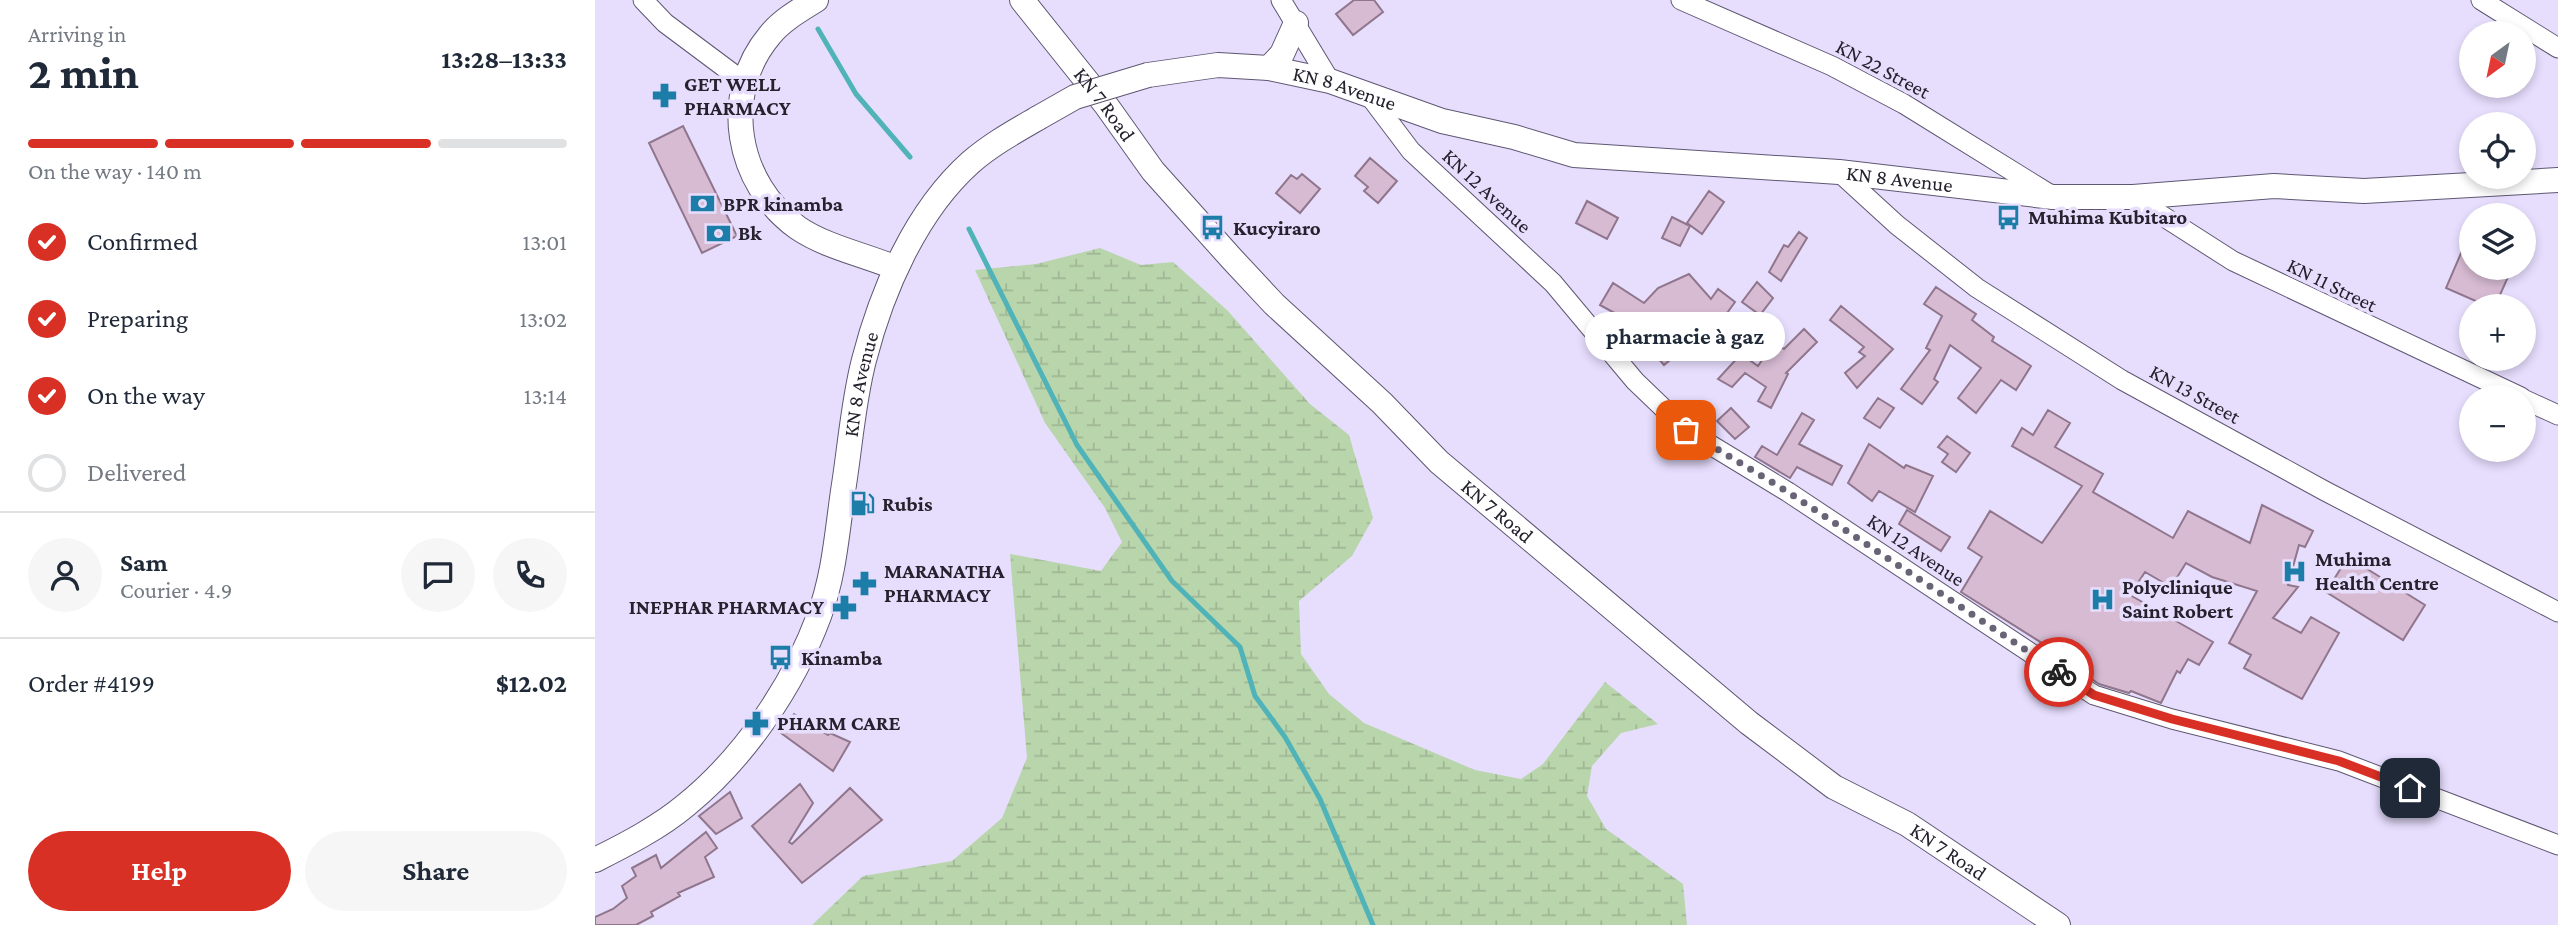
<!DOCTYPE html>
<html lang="en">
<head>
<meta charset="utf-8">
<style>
	:root { --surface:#fff; --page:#f6f6f7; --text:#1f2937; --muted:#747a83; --line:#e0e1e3; --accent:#d93025 }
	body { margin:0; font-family:"Crimson Pro",serif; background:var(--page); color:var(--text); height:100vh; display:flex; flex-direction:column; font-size:26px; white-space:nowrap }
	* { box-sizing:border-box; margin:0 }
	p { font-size:23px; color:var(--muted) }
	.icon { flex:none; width:38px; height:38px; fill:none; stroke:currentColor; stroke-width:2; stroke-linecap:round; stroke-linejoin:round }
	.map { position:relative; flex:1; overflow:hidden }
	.drawer { display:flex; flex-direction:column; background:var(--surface); width:595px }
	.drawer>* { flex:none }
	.needle { width:46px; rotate:213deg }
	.buttons { position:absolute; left:1864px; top:21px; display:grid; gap:14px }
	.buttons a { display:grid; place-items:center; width:77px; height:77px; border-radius:50%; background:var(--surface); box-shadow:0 4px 10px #0003; font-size:35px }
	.pin { position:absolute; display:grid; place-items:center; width:60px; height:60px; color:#fff; margin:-30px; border-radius:14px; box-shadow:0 4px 10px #0006 }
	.courier { position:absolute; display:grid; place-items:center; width:70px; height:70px; margin:-35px; border:5px solid #d93025; border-radius:50%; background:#fff; color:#222; box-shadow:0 2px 9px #0007 }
	.bubble { position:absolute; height:49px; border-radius:24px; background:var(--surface); box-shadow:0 4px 10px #0003; font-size:23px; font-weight:700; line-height:49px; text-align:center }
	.head em { font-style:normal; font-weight:700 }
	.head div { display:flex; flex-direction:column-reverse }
	.head { display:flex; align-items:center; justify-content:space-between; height:119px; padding:0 28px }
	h1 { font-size:46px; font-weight:700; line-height:52px }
	.bar { display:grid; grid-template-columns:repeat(4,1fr); gap:10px 7px; align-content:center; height:84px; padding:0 28px }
	.bar i { height:9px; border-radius:5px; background:var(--line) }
	.bar .on { background:var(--accent) }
	.bar p { grid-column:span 4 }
	.line { display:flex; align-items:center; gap:18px; padding:0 28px; border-top:2px solid var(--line) }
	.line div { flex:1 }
	.round { display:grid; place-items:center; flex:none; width:74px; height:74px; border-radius:37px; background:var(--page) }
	ol { padding:0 28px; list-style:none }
	li { display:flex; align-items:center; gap:21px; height:77px }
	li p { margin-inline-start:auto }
	li .icon { padding:7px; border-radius:50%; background:var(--accent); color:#fff; stroke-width:4 }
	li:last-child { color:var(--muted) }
	li i { width:38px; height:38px; border:4px solid var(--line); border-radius:50% }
	.cta { display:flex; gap:14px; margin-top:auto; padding:14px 28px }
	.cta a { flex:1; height:80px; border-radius:42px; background:var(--accent); color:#fff; font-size:28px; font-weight:700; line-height:80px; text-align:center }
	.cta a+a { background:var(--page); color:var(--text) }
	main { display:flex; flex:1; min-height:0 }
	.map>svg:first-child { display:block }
	.wetland { fill:url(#wetland-marsh) }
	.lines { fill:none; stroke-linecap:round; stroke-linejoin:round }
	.stream { stroke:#50b3b8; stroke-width:5 }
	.building { fill:#d7bbd3; stroke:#90768c; stroke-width:2 }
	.minor-casing { stroke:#5f5772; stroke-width:21 }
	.major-casing { stroke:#5f5772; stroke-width:26 }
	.minor { stroke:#fff; stroke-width:19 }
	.major { stroke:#fff; stroke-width:24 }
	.major-bridge-casing { stroke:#5f5772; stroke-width:26; stroke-linecap:butt }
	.major-bridge { stroke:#fff; stroke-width:24 }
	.done { stroke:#696376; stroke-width:7; stroke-dasharray:0 12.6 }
	.route { stroke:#d93025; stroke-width:9 }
	.labels { text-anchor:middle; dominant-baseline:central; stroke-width:7; stroke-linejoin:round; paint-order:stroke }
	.street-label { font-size:21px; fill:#25212d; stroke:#e7defe }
	.poi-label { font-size:21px; font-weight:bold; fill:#25212d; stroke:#e7defe; text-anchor:start }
</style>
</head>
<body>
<main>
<section class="drawer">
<div class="head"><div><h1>2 min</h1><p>Arriving in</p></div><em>13:28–13:33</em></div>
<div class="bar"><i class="on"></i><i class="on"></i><i class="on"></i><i></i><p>On the way · 140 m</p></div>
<ol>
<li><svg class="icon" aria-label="check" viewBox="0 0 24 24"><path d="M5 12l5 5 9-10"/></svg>Confirmed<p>13:01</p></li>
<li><svg class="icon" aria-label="check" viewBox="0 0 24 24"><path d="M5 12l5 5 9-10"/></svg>Preparing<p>13:02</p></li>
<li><svg class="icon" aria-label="check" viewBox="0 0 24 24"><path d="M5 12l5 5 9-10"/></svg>On the way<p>13:14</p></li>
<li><i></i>Delivered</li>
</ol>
<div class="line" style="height:126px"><a class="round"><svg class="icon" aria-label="person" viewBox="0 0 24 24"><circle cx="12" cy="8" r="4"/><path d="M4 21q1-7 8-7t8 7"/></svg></a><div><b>Sam</b><p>Courier · 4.9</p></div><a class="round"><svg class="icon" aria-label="chat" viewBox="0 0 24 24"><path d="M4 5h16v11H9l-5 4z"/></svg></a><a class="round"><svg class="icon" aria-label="phone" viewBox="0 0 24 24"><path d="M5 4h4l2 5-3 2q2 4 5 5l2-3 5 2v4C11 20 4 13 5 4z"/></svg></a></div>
<div class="line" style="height:91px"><div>Order #4199</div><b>$12.02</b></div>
<div class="cta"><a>Help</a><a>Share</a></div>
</section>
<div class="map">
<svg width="1963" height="925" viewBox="0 0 1963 925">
	<defs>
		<pattern id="wetland-marsh" width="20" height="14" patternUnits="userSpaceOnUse" patternTransform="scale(1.75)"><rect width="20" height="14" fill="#b9d5ac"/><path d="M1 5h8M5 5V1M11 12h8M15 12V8" fill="none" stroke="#9fb794"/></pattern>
	</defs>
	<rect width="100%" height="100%" fill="#e7defe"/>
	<path class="wetland" d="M 505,248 L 546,265 L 578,262 L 633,311 L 715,404 L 754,435 L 778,518 L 757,556 L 704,601 L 706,654 L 734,694 L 769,723 L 880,770 L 926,779 L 948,764 L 1010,682 L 1063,724 L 1026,733 L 997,766 L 992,796 L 1011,829 L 1088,884 L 1092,925 L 217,925 L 268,876 L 357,861 L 407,818 L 432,758 L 415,554 L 506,571 L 527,542 L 510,508 L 450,423 L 380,270 L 441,264 Z"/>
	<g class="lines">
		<path class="stream" d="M 223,29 L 261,94 L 315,157
			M 374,229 L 482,445 L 577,581 L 645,647 L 660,696 L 690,737 L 725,799 L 778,925"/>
	</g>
	<path class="building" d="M 759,0 L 779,0 L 788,12 L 758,35 L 741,14 Z
		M 88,126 L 142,236 L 107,253 L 54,143 Z
		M 775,158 L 802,181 L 783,203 L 769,191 L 773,187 L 760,176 Z
		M 707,174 L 725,189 L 705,213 L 681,193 L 696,175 L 702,179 Z
		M 1114,191 L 1129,202 L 1107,234 L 1092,223 Z
		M 992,201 L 1023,218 L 1012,239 L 981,223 Z
		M 1077,217 L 1095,226 L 1085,246 L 1067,238 Z
		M 1876,230 L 1876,268 L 1917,268 L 1900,306 L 1892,306 L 1851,288 Z
		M 1204,232 L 1212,238 L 1186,281 L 1174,272 L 1189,245 L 1193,247 Z
		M 1094,274 L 1116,299 L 1123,289 L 1140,302 L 1117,334 L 1133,345 L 1121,354 L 1100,339 L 1069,365 L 1046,338 L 1035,350 L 1012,328 L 1025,316 L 1005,305 L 1018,283 L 1049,303 L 1063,288 Z
		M 1162,282 L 1178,298 L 1165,315 L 1147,302 Z
		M 1341,287 L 1381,314 L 1377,320 L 1399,337 L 1397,341 L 1436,366 L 1421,390 L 1406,380 L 1381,413 L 1363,398 L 1386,368 L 1355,345 L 1339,379 L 1343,382 L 1327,404 L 1306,389 L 1335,350 L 1331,348 L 1347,316 L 1329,304 Z
		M 1246,306 L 1298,349 L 1262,388 L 1250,373 L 1270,356 L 1264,352 L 1269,347 L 1235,320 Z
		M 1209,329 L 1222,342 L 1191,373 L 1193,374 L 1176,408 L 1163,401 L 1171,387 L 1150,373 L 1137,387 L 1123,379 L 1146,354 L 1163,366 L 1179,342 L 1189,349 Z
		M 1283,398 L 1299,408 L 1285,428 L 1269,418 Z
		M 1136,408 L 1154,427 L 1140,439 L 1122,421 Z
		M 1453,410 L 1475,423 L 1460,447 L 1508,474 L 1498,492 L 1578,538 L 1593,511 L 1655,543 L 1667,505 L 1718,531 L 1710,547 L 1704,545 L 1693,585 L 1703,587 L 1678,618 L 1706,633 L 1716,617 L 1744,633 L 1707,699 L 1649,668 L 1656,655 L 1634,643 L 1662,591 L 1617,577 L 1591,563 L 1576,587 L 1550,572 L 1535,595 L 1618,642 L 1604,665 L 1593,659 L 1585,673 L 1582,671 L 1566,703 L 1536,691 L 1534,693 L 1504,684 L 1494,677 L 1496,674 L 1366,592 L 1387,557 L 1373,548 L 1395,511 L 1447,543 L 1487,486 L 1417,446 L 1427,428 L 1438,435 Z
		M 1207,413 L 1219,420 L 1204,444 L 1247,466 L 1237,485 L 1202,467 L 1195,478 L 1160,457 L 1167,446 L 1182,455 Z
		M 1352,436 L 1375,453 L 1361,472 L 1347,462 L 1353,454 L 1343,447 Z
		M 1274,444 L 1309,468 L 1311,465 L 1338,476 L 1320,512 L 1284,491 L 1277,501 L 1253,483 Z
		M 1312,510 L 1355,537 L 1346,551 L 1304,524 Z
		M 1753,557 L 1830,605 L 1808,640 L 1731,592 Z
		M 199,714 L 233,735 L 235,733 L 255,742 L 238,771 L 186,733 Z
		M 205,784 L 218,803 L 194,842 L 197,844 L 255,788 L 287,820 L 207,883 L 157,826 Z
		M 135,792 L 147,818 L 121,834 L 104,816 Z
		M 111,832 L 122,848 L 110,857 L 119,877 L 83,893 L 85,896 L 56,912 L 58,916 L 41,925 L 0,925 L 0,917 L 18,909 L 32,898 L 27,886 L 41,876 L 37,868 L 61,855 L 66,868 Z"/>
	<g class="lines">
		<defs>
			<path id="minor" d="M 48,0 L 70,23 L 149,82
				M 686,0 L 735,81
				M 1086,0 L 1237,66 L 1309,104 L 1456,195
				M 1886,0 L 1963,48
				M 776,98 L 816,151 L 958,283 L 1040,381 L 1091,430 L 1193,492 L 1499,695 L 1577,719 L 1744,761 L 1963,845
				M 1244,172 L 1302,225 L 1382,288 L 1527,380 L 1730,491 L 1963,612
				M 1538,197 L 1638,261 L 1926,397
				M 1928,399 L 1963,415"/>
			<g id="major">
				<path d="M 221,0 C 205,10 187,20 175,35 C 125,94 141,184 203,228 C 231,247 270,255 301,268"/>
				<path id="s1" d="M 427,0 L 511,105 L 558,171 L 637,259 L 679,304 L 787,403 L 844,462 L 1154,723 L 1239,787 L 1312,824 L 1463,925"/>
				<path d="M 674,68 L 687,54 L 701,23"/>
				<path id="s2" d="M 553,75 L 623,65 L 674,68 L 735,81 L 847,121 L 919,137 L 979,155 L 1244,172 L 1458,197 L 1538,197 L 1679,186 L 1769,191 L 1963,180"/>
				<path id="s3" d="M 0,860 C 30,845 65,827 91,805 C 149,758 198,686 224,616 C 239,576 242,533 248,491 C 255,448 258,402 269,360 C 287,290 321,211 376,162 C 397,144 419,132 443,118"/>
			</g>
		</defs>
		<use href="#minor" class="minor-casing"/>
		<use href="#major" class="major-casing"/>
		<use href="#minor" class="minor"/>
		<use href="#major" class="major"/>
		<defs>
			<path id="major-bridge" d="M 443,118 L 480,97 L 553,75"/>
		</defs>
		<use href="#major-bridge" class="major-bridge-casing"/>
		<use href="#major-bridge" class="major-bridge"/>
	</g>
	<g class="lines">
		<path class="done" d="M 1091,430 L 1193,492 L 1464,672"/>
		<path class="route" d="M 1464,672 L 1499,695 L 1577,719 L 1744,761 L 1815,788"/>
	</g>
	<defs>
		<symbol id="pharmacy-bare" viewBox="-9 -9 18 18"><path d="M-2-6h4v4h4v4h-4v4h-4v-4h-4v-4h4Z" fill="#1d7da9" stroke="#e7defe" stroke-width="2.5" paint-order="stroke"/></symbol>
		<symbol id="bank-bare" viewBox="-9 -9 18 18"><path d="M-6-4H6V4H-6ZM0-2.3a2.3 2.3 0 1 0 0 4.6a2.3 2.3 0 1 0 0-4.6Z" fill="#1d7da9" stroke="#e7defe" stroke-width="2.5" paint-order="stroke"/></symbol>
		<symbol id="bus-bare" viewBox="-9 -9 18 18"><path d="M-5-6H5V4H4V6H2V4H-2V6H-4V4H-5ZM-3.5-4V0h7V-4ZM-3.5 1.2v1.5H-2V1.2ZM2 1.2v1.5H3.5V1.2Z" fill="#1d7da9" stroke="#e7defe" stroke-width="2.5" paint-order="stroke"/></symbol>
		<symbol id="fuel-bare" viewBox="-9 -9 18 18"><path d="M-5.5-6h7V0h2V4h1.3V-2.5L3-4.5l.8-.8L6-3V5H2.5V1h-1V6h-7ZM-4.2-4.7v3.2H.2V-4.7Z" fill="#1d7da9" stroke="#e7defe" stroke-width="2.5" paint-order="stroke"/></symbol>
		<symbol id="hospital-bare" viewBox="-9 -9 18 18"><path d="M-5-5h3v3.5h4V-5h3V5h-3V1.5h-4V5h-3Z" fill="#1d7da9" stroke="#e7defe" stroke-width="2.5" paint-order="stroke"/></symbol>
	</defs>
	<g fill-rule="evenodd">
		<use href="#pharmacy-bare" x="52" y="78" width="35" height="35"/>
		<use href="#bank-bare" x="90" y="186" width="35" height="35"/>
		<use href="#bus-bare" x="1396" y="200" width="35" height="35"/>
		<use href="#bus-bare" x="600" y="210" width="35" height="35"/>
		<use href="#bank-bare" x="106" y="216" width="35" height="35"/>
		<use href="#fuel-bare" x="250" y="486" width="35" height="35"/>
		<use href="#hospital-bare" x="1682" y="554" width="35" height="35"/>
		<use href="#pharmacy-bare" x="252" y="566" width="35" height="35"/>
		<use href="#hospital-bare" x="1490" y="582" width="35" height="35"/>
		<use href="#pharmacy-bare" x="232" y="590" width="35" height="35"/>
		<use href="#bus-bare" x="168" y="640" width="35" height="35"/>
		<use href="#pharmacy-bare" x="144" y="706" width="35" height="35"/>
	</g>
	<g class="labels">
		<g class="street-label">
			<text transform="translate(1288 69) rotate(28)">KN 22 Street</text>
			<text stroke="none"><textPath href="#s2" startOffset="200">KN 8 Avenue</textPath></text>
			<text stroke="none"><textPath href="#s1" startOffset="133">KN 7 Road</textPath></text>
			<text stroke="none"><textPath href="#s2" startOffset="766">KN 8 Avenue</textPath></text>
			<text transform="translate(892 191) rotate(43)">KN 12 Avenue</text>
			<text transform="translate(1737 285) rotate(26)">KN 11 Street</text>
			<text stroke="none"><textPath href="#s3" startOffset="576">KN 8 Avenue</textPath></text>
			<text transform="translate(1600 394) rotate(29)">KN 13 Street</text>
			<text stroke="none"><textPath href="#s1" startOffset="700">KN 7 Road</textPath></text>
			<text transform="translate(1321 550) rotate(34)">KN 12 Avenue</text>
			<text stroke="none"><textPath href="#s1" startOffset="1267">KN 7 Road</textPath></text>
		</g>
		<g class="poi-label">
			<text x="89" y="84">GET WELL<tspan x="89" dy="24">PHARMACY</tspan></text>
			<text x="128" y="204">BPR kinamba</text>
			<text x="1433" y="217">Muhima Kubitaro</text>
			<text x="638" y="228">Kucyiraro</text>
			<text x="143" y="233">Bk</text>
			<text x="287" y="504">Rubis</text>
			<text x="1720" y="559">Muhima<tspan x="1720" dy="24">Health Centre</tspan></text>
			<text x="289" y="571">MARANATHA<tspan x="289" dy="24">PHARMACY</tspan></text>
			<text x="1527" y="587">Polyclinique<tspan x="1527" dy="24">Saint Robert</tspan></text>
			<text x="229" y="607" text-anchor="end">INEPHAR PHARMACY</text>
			<text x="206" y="658">Kinamba</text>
			<text x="182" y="723">PHARM CARE</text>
		</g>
	</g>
</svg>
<div class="buttons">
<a><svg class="needle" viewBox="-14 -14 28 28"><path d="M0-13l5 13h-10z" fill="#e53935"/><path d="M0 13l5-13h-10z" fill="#747a83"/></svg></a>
<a><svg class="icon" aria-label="locate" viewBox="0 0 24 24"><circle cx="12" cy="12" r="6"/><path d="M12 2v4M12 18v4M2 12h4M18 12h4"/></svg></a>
<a><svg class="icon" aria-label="layers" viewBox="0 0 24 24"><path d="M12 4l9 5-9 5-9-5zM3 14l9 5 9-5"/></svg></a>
<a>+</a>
<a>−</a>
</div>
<div class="pin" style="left:1091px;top:430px;background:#ea580c"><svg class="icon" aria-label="bag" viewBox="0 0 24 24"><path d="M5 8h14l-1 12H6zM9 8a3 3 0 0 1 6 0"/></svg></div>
<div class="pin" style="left:1815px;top:788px;background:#1f2937"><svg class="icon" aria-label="home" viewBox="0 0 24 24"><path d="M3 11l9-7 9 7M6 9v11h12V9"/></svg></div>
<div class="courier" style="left:1464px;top:672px"><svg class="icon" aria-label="bike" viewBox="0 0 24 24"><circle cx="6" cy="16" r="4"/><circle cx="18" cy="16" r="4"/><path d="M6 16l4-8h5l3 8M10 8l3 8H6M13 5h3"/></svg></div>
<div class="bubble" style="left:990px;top:312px;width:200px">pharmacie à gaz</div>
</div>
</main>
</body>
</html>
